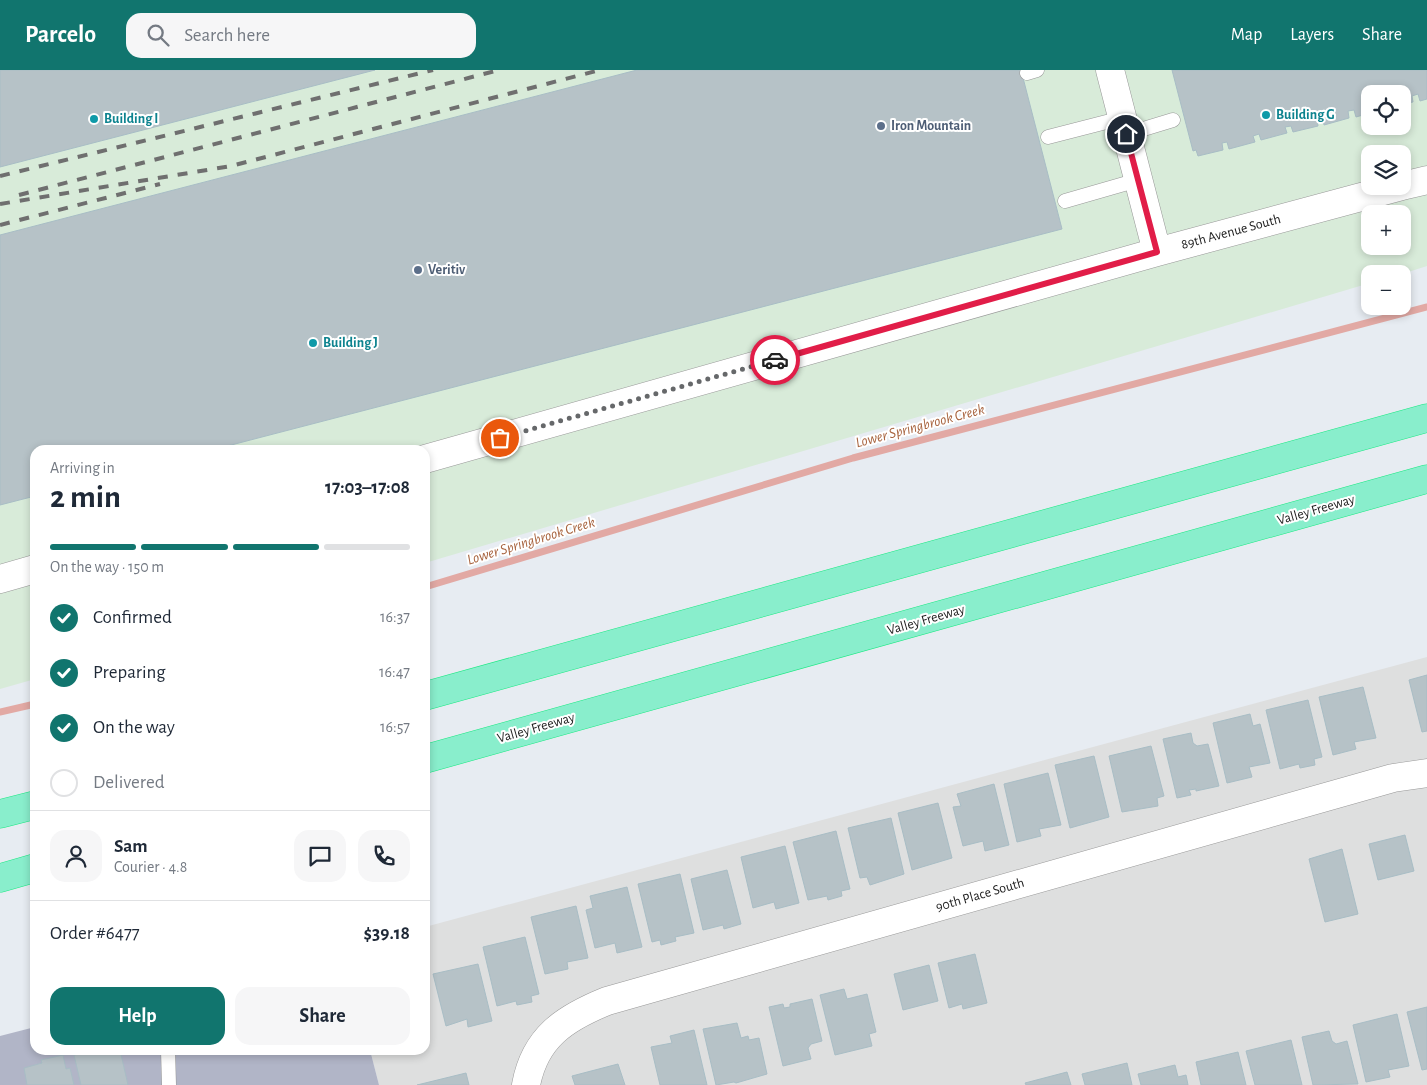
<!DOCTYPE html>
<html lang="en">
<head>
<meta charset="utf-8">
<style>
	:root { --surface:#fff; --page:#f6f6f7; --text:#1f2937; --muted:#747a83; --line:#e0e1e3; --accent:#11756e }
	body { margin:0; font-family:"Alegreya Sans",sans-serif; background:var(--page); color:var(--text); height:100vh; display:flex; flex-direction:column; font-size:19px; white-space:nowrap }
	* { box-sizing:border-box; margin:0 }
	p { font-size:16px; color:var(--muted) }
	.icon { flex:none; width:28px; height:28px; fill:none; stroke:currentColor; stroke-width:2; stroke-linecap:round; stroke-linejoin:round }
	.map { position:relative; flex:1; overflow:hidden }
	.sheet { position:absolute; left:30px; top:375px; width:400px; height:610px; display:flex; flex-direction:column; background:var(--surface); border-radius:15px; box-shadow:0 2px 8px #0003 }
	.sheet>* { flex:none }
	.tools { position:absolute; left:1361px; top:15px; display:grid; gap:10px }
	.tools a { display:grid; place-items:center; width:50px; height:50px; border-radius:10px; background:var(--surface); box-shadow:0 2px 8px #0003; font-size:25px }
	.pin { position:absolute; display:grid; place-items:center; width:42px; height:42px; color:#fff; margin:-21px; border:2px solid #fff; border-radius:50%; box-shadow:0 1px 5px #0007 }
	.courier { position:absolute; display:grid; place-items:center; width:50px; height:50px; margin:-25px; border:4px solid #e11d48; border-radius:50%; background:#fff; color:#222; box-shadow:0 1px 6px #0007 }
	.summary em { font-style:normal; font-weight:700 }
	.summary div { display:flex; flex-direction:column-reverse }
	.summary { display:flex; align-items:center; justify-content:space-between; height:85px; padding:0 20px }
	h1 { font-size:32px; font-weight:700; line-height:38px }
	.bar { display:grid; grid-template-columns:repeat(4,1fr); gap:8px 5px; align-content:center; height:60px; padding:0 20px }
	.bar i { height:6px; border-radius:4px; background:var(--line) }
	.bar .current { background:var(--accent) }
	.bar p { grid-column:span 4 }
	.line { display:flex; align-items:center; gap:12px; padding:0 20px; border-top:1px solid var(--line) }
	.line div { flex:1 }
	.round { display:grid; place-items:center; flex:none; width:52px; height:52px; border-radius:15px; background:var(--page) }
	ol { padding:0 20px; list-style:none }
	li { display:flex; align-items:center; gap:15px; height:55px }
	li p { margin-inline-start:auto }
	li .icon { padding:5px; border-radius:50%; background:var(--accent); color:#fff; stroke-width:4 }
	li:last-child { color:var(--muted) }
	li i { width:28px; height:28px; border:2px solid var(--line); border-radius:50% }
	.action { display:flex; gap:10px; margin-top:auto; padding:10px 20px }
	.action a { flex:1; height:58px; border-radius:15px; background:var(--accent); color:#fff; font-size:20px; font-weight:700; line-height:58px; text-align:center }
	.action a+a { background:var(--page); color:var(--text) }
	header { display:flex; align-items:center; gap:30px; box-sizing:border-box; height:70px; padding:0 25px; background:var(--accent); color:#fff }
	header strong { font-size:24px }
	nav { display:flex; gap:28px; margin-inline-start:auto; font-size:18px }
	.search { width:350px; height:45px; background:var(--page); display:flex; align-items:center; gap:12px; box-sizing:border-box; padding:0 18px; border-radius:15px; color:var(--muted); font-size:19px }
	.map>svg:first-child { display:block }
	.residential { fill:#dedfdf }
	.industrial { fill:#d8ebd9; fill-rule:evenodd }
	.construction { fill:#b1b5c7 }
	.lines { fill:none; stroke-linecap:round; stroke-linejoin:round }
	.stream { stroke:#e2a9a4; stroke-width:7 }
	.building { fill:#b6c2c7; stroke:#a8bdc5 }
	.lane-casing { stroke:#989898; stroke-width:15 }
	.street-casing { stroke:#989898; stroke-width:29 }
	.highway-casing { stroke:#1ae982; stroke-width:29 }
	.lane { stroke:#fff; stroke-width:14 }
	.street { stroke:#fff; stroke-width:28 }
	.highway { stroke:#89eecc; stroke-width:28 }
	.rail { stroke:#6f6f6f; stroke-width:4; stroke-dasharray:10 10; stroke-linecap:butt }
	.done { stroke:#66686a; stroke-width:5; stroke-dasharray:0 9 }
	.route { stroke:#e11d48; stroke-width:6 }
	.culture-dot { fill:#0f9aa8; stroke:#fff; stroke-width:2 }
	.service-dot { fill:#5c6f8a; stroke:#fff; stroke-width:2 }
	.labels { text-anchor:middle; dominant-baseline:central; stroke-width:4; stroke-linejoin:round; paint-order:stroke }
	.culture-label { font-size:14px; font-weight:bold; fill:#0d838f; stroke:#fff; text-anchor:start }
	.service-label { font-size:14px; font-weight:bold; fill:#4e5e75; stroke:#fff; text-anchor:start }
	.street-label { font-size:14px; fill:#212121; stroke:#fff }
	.water-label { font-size:15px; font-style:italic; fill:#a8643f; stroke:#fff }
</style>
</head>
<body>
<header>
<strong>Parcelo</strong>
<div class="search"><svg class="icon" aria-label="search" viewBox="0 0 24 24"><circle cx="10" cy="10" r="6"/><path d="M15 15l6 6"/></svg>Search here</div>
<nav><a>Map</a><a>Layers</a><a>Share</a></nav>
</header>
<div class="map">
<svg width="1427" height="1015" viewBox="0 0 1427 1015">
	<rect width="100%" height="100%" fill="#e7ecf2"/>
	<path class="residential" d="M 1427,587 L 1427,1015 L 379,1015 L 370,980 L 425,980 L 425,857 Z"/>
	<path class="industrial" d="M 0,0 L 1427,0 L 1427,196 L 1402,204 L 1370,204 L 1370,213 L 425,493 L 425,380 L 35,380 L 35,609 L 0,619 ZM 1370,24 L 1402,24 L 1402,56 L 1370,56 ZM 1370,84 L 1402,84 L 1402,116 L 1370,116 ZM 1370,144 L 1402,144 L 1402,176 L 1370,176 Z"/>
	<path class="construction" d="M 35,957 L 35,980 L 370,980 L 379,1015 L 0,1015 L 0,966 Z"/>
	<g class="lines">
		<path class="stream" d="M 425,517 L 853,388 L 1427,237
			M 0,642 L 35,634"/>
	</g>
	<path class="building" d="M 0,0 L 375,0 L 0,97 Z
		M 637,0 L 1021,0 L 1062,159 L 212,380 L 35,380 L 35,426 L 0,435 L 0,165 Z
		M 1172,0 L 1427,0 L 1427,29 L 1420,31 L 1418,24 L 1412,26 L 1413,32 L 1402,34 L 1402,24 L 1370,24 L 1370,43 L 1356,47 L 1354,40 L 1348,41 L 1349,48 L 1324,55 L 1323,48 L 1317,49 L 1318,56 L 1293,62 L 1291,56 L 1285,57 L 1287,63 L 1261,70 L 1259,64 L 1253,66 L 1255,72 L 1229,79 L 1227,72 L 1222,73 L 1223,80 L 1198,86 L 1196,80 L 1193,81 Z
		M 1427,605 L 1427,661 L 1422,662 L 1409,610 Z
		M 1363,617 L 1376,668 L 1354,672 L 1356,679 L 1333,685 L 1319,627 Z
		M 1308,630 L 1322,687 L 1314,689 L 1315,695 L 1300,698 L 1299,694 L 1280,699 L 1266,640 Z
		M 1250,644 L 1253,656 L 1260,654 L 1270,693 L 1249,697 L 1252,707 L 1227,713 L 1213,653 Z
		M 1191,663 L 1193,673 L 1197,676 L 1208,674 L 1219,716 L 1196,721 L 1196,719 L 1189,720 L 1191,725 L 1177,728 L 1163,669 Z
		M 1151,676 L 1164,726 L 1157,728 L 1158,736 L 1122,742 L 1109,686 Z
		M 1094,686 L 1109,747 L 1070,758 L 1055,695 Z
		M 1048,703 L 1061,755 L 1039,759 L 1041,766 L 1017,772 L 1004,714 Z
		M 994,714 L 1009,775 L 985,781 L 983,771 L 963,776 L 953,737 L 961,736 L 957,724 Z
		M 938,733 L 952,788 L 912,800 L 898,743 Z
		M 891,748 L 904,804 L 870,815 L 867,807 L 860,808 L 848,758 Z
		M 836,761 L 850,819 L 841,821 L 842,826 L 828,830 L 827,826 L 808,830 L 793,772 Z
		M 1405,765 L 1414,801 L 1378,810 L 1369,774 Z
		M 785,776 L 799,833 L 776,839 L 774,832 L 753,838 L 741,787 Z
		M 1342,779 L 1358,844 L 1325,852 L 1309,789 Z
		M 727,800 L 741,854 L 724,859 L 723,855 L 703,860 L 691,809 Z
		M 680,804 L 694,863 L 675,867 L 676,871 L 661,875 L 660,870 L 652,872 L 638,814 Z
		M 627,817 L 642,877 L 617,883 L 615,873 L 595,878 L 586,840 L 593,838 L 590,826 Z
		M 576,836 L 588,888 L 567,892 L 568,899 L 545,904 L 531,847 Z
		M 525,867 L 539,924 L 531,926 L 532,932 L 517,935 L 516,931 L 497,936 L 483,877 Z
		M 975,884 L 987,933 L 963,939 L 962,934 L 949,938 L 938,893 Z
		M 478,894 L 492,951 L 468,957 L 467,949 L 446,956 L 433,904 Z
		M 929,895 L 938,931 L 903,940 L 894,904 Z
		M 844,919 L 847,929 L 867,924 L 876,962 L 869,964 L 872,976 L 835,985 L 820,925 Z
		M 812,929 L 822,971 L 811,974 L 808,978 L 811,989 L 783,996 L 769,937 L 783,934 L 784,938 L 790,937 L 790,934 Z
		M 1427,937 L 1427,999 L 1422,1000 L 1407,942 Z
		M 1397,944 L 1409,996 L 1388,1000 L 1390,1007 L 1366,1012 L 1353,955 Z
		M 737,953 L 741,968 L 748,966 L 749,970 L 759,968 L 767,1004 L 736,1013 L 734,1012 L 716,1015 L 703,959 Z
		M 694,960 L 707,1015 L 660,1015 L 651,977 L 672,973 L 670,966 Z
		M 1329,961 L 1332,971 L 1336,974 L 1347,971 L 1358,1014 L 1313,1015 L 1302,967 Z
		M 1291,970 L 1302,1015 L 1255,1015 L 1246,981 Z
		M 82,980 L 120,980 L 128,1015 L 81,1015 L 74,985 L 83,983 Z
		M 1238,982 L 1246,1015 L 1201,1015 L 1196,992 Z
		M 63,985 L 66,999 L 70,998 L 74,1015 L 27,1015 L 24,998 L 42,993 L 41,990 Z
		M 1127,993 L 1132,1015 L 1085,1015 L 1082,1004 Z
		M 618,994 L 625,1015 L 575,1015 L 572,1006 Z
		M 1175,995 L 1178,1007 L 1186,1005 L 1188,1015 L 1141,1015 L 1138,1004 Z
		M 1067,1002 L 1071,1015 L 1026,1015 L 1025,1013 Z
		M 466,1003 L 469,1015 L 417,1015 Z"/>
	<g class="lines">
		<defs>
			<path id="lane" d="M 1027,3 L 1037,0
				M 1127,64 L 1173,50
				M 1048,67 L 1122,48
				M 1065,131 L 1138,110
				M 168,980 L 169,1015"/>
			<path id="street" d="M 1110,0 L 1157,182
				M 1402,116 L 1427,110
				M 425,389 L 1157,182 L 1402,116
				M 0,509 L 35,499
				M 526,1015 C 535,967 565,948 607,931 L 1393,708 L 1427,703"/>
			<path id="highway" d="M 425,626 L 1427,348
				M 425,689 L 1427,409
				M 0,744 L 35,735
				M 0,808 L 35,798"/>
		</defs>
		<use href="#lane" class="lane-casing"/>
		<use href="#street" class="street-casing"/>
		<use href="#highway" class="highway-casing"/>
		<use href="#lane" class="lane"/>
		<use href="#street" class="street"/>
		<use href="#highway" class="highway"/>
		<path class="rail" d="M 0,106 L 433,0
			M 19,125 L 499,0
			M 0,134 L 231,96 L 600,0
			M 0,155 L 160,114"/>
	</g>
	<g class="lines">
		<path class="done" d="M 500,368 L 775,290"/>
		<path class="route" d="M 775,290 L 1157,182 L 1126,64"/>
	</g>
	<g class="culture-dot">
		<circle cx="1266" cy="45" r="5"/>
		<circle cx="94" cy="49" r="5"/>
		<circle cx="313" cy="273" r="5"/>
	</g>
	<g class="service-dot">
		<circle cx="881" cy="56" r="5"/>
		<circle cx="418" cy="200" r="5"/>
	</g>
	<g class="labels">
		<g class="culture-label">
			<text x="1276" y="45">Building G</text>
			<text x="104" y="49">Building I</text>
			<text x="323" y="273">Building J</text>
		</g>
		<g class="service-label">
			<text x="891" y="56">Iron Mountain</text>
			<text x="428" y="200">Veritiv</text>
		</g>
		<g class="street-label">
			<text transform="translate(1231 162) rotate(-15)">89th Avenue South</text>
			<text transform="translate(1316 440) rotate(-16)">Valley Freeway</text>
			<text transform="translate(926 550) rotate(-16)">Valley Freeway</text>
			<text transform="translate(536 658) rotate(-16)">Valley Freeway</text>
			<text transform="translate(980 825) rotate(-16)">90th Place South</text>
		</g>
		<g class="water-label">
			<text transform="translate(920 356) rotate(-15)">Lower Springbrook Creek</text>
			<text transform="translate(531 471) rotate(-17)">Lower Springbrook Creek</text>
		</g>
	</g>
</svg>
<div class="tools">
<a><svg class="icon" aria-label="locate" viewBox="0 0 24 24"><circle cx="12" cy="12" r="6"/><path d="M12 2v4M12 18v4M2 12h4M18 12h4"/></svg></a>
<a><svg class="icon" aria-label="layers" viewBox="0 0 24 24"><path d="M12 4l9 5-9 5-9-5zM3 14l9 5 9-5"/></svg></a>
<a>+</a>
<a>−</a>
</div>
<div class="pin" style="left:500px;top:368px;background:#ea580c"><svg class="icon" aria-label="bag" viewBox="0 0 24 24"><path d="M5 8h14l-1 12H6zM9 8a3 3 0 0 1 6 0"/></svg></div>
<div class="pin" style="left:1126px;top:64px;background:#1f2937"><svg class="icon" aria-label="home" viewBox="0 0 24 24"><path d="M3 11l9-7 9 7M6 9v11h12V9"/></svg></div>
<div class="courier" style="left:775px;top:290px"><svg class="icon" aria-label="car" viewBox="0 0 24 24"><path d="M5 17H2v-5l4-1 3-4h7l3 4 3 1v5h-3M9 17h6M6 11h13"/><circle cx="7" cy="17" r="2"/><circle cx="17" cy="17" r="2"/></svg></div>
<section class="sheet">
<div class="summary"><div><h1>2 min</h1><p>Arriving in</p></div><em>17:03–17:08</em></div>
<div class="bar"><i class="current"></i><i class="current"></i><i class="current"></i><i></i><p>On the way · 150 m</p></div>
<ol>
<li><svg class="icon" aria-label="check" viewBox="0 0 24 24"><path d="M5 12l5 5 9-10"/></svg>Confirmed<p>16:37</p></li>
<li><svg class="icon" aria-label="check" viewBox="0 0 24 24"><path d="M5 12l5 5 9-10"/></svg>Preparing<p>16:47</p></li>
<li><svg class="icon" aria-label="check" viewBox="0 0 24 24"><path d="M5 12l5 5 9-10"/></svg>On the way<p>16:57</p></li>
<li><i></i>Delivered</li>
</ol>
<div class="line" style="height:90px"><a class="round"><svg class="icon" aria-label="person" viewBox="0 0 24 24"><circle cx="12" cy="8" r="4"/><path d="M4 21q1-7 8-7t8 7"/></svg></a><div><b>Sam</b><p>Courier · 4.8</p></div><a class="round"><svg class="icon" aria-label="chat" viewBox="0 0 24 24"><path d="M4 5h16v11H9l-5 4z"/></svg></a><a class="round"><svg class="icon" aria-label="phone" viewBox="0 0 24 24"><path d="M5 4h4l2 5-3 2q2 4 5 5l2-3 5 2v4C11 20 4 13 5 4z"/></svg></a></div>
<div class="line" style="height:65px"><div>Order #6477</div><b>$39.18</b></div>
<div class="action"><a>Help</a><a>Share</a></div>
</section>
</div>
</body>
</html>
